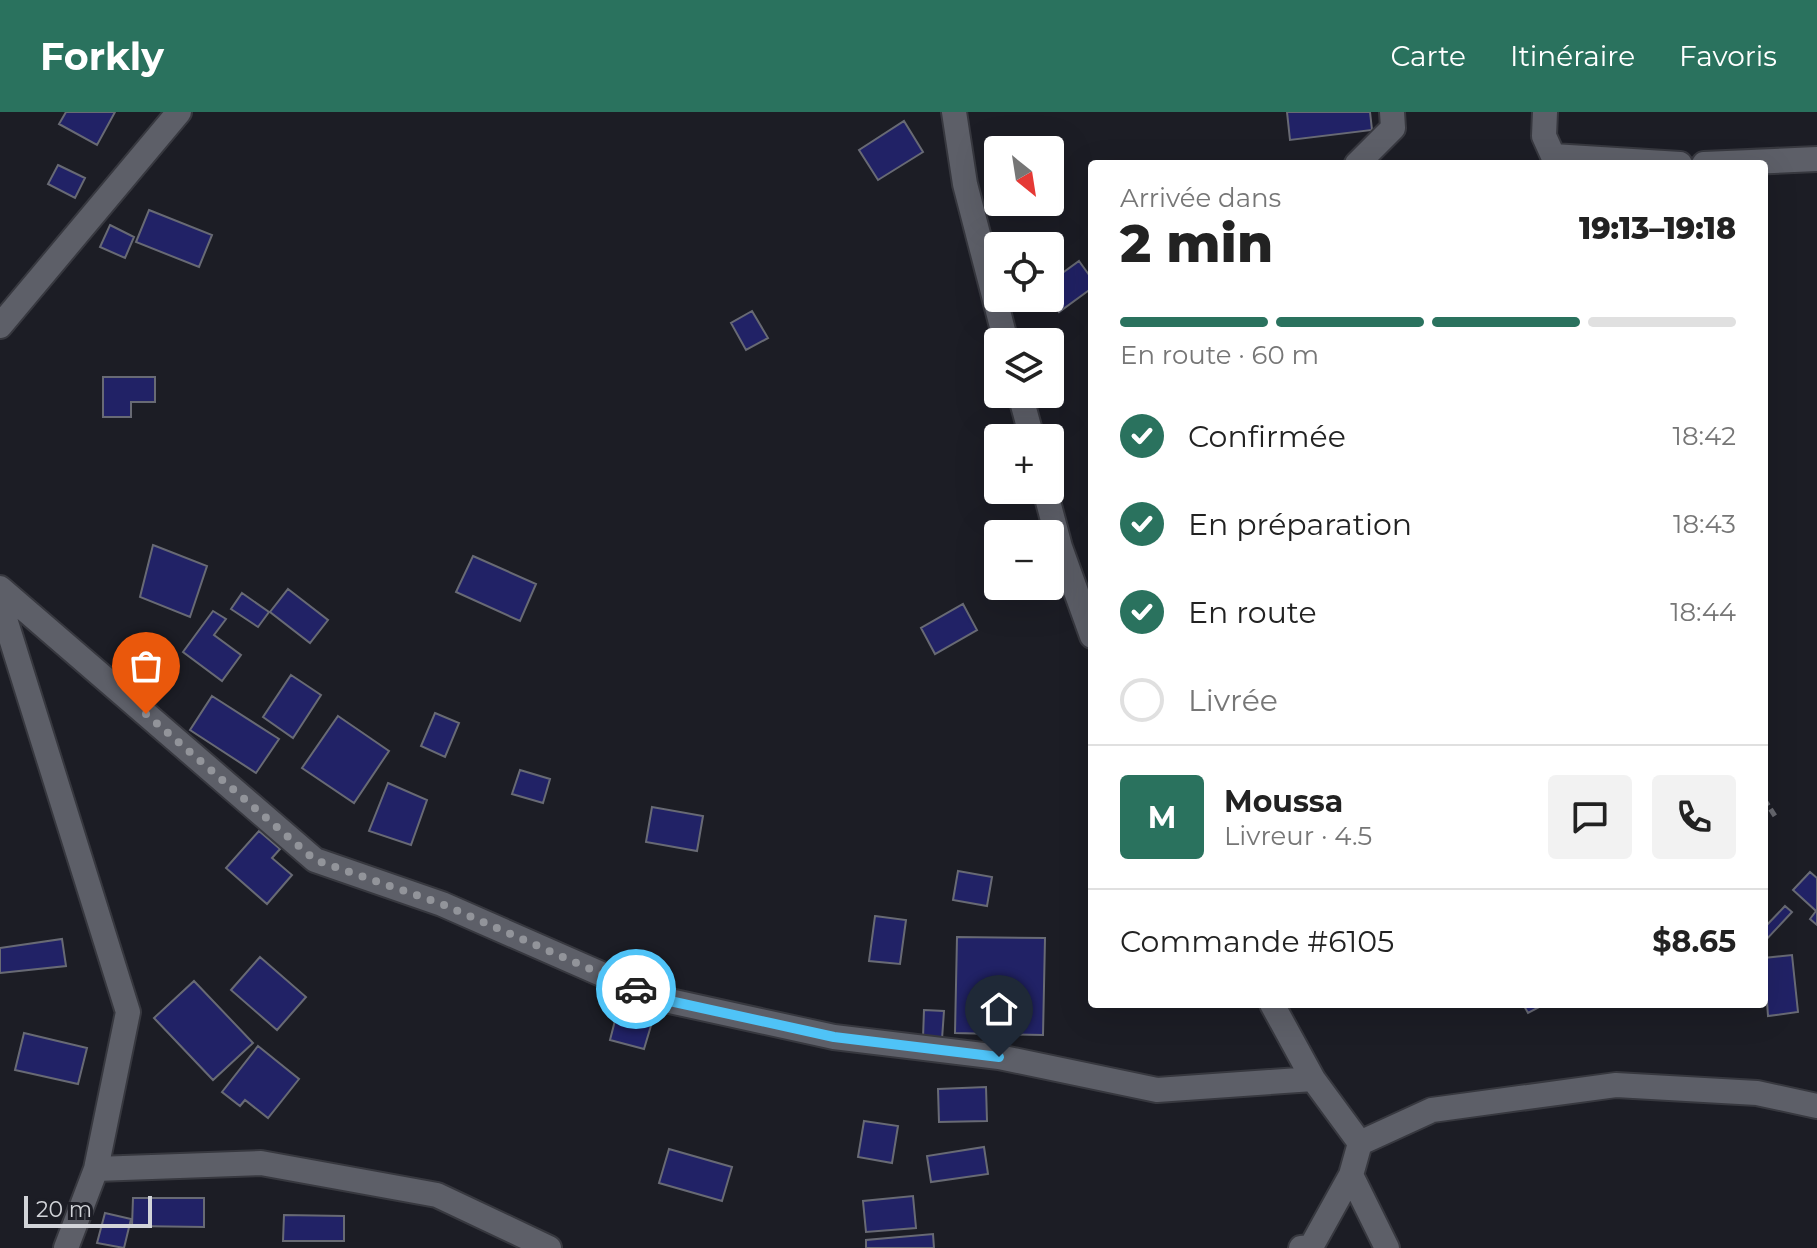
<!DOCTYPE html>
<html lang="fr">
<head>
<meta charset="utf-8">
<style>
	:root { --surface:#fff; --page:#f2f2f2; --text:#222; --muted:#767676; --line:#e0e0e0; --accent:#2a725e }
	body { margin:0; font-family:Montserrat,sans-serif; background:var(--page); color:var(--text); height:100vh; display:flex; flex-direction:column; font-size:30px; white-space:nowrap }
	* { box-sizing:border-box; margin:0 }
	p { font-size:26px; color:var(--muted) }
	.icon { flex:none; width:44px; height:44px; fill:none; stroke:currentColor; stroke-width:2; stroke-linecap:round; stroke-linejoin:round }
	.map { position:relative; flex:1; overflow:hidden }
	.panel { position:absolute; left:1088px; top:48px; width:680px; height:848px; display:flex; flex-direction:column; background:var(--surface); border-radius:8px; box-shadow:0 8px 32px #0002 }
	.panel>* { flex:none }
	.needle { width:52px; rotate:150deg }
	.tools { position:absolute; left:984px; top:24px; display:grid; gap:16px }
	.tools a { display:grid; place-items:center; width:80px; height:80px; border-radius:8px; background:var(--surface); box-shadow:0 8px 32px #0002; font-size:40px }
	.scale { position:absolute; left:24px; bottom:20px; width:128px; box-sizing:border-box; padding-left:8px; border:4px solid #d2d4d9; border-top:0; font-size:22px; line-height:28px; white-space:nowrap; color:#d2d4d9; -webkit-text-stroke:6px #1c1d25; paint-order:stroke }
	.pin { position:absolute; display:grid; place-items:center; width:68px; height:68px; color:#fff; margin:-82px -34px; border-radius:50% 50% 50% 0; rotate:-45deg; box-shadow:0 0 8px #0007 }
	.pin .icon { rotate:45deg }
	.courier { position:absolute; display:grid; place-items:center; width:80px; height:80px; margin:-40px; border:6px solid #4fc3f7; border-radius:50%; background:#fff; color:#222; box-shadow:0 2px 10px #0007 }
	.overview em { font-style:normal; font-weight:800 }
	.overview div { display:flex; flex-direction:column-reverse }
	.overview { display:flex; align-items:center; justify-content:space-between; height:136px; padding:0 32px }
	h1 { font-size:52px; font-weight:800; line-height:60px }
	.bar { display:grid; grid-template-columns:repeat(4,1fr); gap:12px 8px; align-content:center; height:96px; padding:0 32px }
	.bar i { height:10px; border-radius:6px; background:var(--line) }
	.bar .selected { background:var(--accent) }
	.bar p { grid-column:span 4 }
	.line { display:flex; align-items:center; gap:20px; padding:0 32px; border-top:2px solid var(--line) }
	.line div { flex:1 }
	.round { display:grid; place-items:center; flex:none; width:84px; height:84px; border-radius:8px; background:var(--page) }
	ol { padding:0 32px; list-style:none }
	li { display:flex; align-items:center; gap:24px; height:88px }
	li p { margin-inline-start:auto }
	li .icon { padding:8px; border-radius:50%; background:var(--accent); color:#fff; stroke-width:4 }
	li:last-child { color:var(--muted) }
	li i { width:44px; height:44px; border:4px solid var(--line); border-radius:50% }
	header { display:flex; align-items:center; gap:48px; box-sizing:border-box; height:112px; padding:0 40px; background:var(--accent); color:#fff }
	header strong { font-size:38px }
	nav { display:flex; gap:44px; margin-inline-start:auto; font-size:28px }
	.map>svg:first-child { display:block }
	.building { fill:#212266; stroke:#686a74; stroke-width:2 }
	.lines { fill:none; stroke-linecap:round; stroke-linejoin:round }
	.minor-casing { stroke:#37383f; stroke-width:28 }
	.path { stroke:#67686f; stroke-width:5; stroke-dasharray:8 4; stroke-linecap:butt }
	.minor { stroke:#5d5f68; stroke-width:24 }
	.done { stroke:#92949a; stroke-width:8; stroke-dasharray:0 14.4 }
	.route { stroke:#4fc3f7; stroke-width:10 }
</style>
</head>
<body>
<header>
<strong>Forkly</strong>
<nav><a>Carte</a><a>Itinéraire</a><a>Favoris</a></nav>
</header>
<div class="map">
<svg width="1817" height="1136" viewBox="0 0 1817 1136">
	<rect width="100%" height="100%" fill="#1c1d25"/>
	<path class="building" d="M 66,0 L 115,0 L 97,33 L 59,12 Z
		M 1287,0 L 1370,0 L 1372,18 L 1290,28 Z
		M 904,9 L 923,40 L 878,68 L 859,38 Z
		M 58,53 L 85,66 L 75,86 L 48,72 Z
		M 149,98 L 212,123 L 199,155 L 136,130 Z
		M 110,113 L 134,125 L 125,146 L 100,135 Z
		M 1079,149 L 1092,167 L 1092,176 L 1059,200 L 1049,186 L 1050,170 Z
		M 752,199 L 768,226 L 746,238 L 731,211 Z
		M 103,265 L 155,265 L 155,290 L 131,290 L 131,305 L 103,305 Z
		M 153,433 L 207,454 L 190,505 L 140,485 Z
		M 473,444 L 536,472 L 520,509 L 456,480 Z
		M 288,477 L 328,508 L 310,531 L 270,500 Z
		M 242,481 L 269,500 L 258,515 L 231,497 Z
		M 963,492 L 977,518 L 935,542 L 921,516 Z
		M 213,499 L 226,507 L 214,523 L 241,543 L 222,569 L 183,540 Z
		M 291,563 L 321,583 L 293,626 L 263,605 Z
		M 212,584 L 279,627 L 256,661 L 190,618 Z
		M 435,601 L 459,611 L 445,645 L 421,634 Z
		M 338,604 L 389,639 L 354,691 L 302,656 Z
		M 520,658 L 550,667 L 543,691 L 512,682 Z
		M 388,671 L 427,688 L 411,733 L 369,719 Z
		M 652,695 L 703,704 L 697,739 L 646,730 Z
		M 259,719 L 280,737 L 272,746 L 292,763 L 267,792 L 226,756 Z
		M 958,759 L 992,765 L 987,794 L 953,788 Z
		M 1810,760 L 1817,766 L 1817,813 L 1810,807 L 1816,799 L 1793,778 Z
		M 1785,794 L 1792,800 L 1764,830 L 1764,816 Z
		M 875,804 L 906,808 L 900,852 L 869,849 Z
		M 957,825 L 1045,826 L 1043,923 L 955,921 Z
		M 62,827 L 66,854 L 0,861 L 0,836 Z
		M 1792,843 L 1798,900 L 1768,904 L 1764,846 Z
		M 260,845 L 306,885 L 277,918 L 231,878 Z
		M 194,869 L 253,931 L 213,968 L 154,906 Z
		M 1523,892 L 1545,892 L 1528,901 Z
		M 618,897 L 653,907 L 644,937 L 610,928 Z
		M 924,898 L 944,899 L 942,927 L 923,926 Z
		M 24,921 L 87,936 L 78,972 L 15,958 Z
		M 258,934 L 299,967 L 268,1006 L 245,988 L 240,994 L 222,980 Z
		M 986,975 L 987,1009 L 939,1010 L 938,977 Z
		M 864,1009 L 898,1014 L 892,1051 L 858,1045 Z
		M 984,1035 L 988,1062 L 931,1070 L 927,1044 Z
		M 669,1037 L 732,1055 L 722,1089 L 659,1071 Z
		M 913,1084 L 916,1116 L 866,1120 L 863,1089 Z
		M 133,1086 L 204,1086 L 204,1115 L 132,1114 Z
		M 105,1101 L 131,1107 L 124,1136 L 97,1131 Z
		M 284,1103 L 344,1104 L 344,1129 L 283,1129 Z
		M 933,1122 L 934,1136 L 866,1136 L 866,1128 Z"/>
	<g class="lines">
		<defs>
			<path id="minor" d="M 954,0 L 965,72 L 1006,230
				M 1545,0 L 1544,24 L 1553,44 L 1680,52
				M 1357,52 L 1393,16 L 1392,0
				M 1704,52 L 1817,47
				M 0,214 L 179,0
				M 1020,282 L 1032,326
				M 1045,378 L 1060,435 L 1092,524
				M 0,476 L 315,748 L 442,792 L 656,886 L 834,925 L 999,945 L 1157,978 L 1313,967
				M 0,491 L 128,900 L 96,1057
				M 1272,892 L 1313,967 L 1360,1031
				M 66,1136 L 96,1057 L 261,1051 L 437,1083 L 549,1136
				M 1301,1136 L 1311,1135 L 1351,1063
				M 1387,1136 L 1351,1063 L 1360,1031 L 1432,998 L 1616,973 L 1757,981 L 1817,994"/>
		</defs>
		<use href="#minor" class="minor-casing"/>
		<path class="path" d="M 1764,687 L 1775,704"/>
		<use href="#minor" class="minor"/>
	</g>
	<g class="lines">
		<path class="done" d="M 146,602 L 315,748 L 442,792 L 636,877"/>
		<path class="route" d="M 636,877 L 656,886 L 834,925 L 999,945"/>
	</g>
</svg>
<div class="tools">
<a><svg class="needle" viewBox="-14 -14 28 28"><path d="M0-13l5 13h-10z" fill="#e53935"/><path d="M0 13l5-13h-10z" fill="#767676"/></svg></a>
<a><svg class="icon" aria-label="locate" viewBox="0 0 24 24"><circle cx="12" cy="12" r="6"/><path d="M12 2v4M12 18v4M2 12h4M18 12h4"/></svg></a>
<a><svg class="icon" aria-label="layers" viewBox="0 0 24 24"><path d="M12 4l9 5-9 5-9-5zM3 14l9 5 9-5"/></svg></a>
<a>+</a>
<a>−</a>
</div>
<div class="scale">20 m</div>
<div class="pin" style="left:146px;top:602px;background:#ea580c"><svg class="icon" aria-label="bag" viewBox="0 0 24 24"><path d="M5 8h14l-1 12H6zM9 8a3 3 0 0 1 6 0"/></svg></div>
<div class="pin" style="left:999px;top:945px;background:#1f2937"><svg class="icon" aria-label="home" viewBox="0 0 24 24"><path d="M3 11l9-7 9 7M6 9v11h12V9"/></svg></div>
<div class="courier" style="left:636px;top:877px"><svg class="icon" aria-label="car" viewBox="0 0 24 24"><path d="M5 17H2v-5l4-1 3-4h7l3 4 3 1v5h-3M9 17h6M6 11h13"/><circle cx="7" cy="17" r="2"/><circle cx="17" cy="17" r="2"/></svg></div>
<section class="panel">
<div class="overview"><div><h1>2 min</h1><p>Arrivée dans</p></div><em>19:13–19:18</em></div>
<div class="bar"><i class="selected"></i><i class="selected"></i><i class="selected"></i><i></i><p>En route · 60 m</p></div>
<ol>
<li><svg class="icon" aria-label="check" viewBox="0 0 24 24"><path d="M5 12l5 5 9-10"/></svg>Confirmée<p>18:42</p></li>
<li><svg class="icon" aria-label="check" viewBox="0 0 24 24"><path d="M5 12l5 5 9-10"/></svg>En préparation<p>18:43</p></li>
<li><svg class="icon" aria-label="check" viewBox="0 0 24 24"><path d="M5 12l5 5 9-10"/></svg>En route<p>18:44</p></li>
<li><i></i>Livrée</li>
</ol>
<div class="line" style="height:144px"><b class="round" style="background:var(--accent);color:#fff">M</b><div><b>Moussa</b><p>Livreur · 4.5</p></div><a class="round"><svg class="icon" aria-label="chat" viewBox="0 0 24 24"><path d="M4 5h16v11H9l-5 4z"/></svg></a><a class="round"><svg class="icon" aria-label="phone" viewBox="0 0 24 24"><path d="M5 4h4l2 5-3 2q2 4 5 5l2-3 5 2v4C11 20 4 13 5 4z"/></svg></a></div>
<div class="line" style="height:104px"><div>Commande #6105</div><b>$8.65</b></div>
</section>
</div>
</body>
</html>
